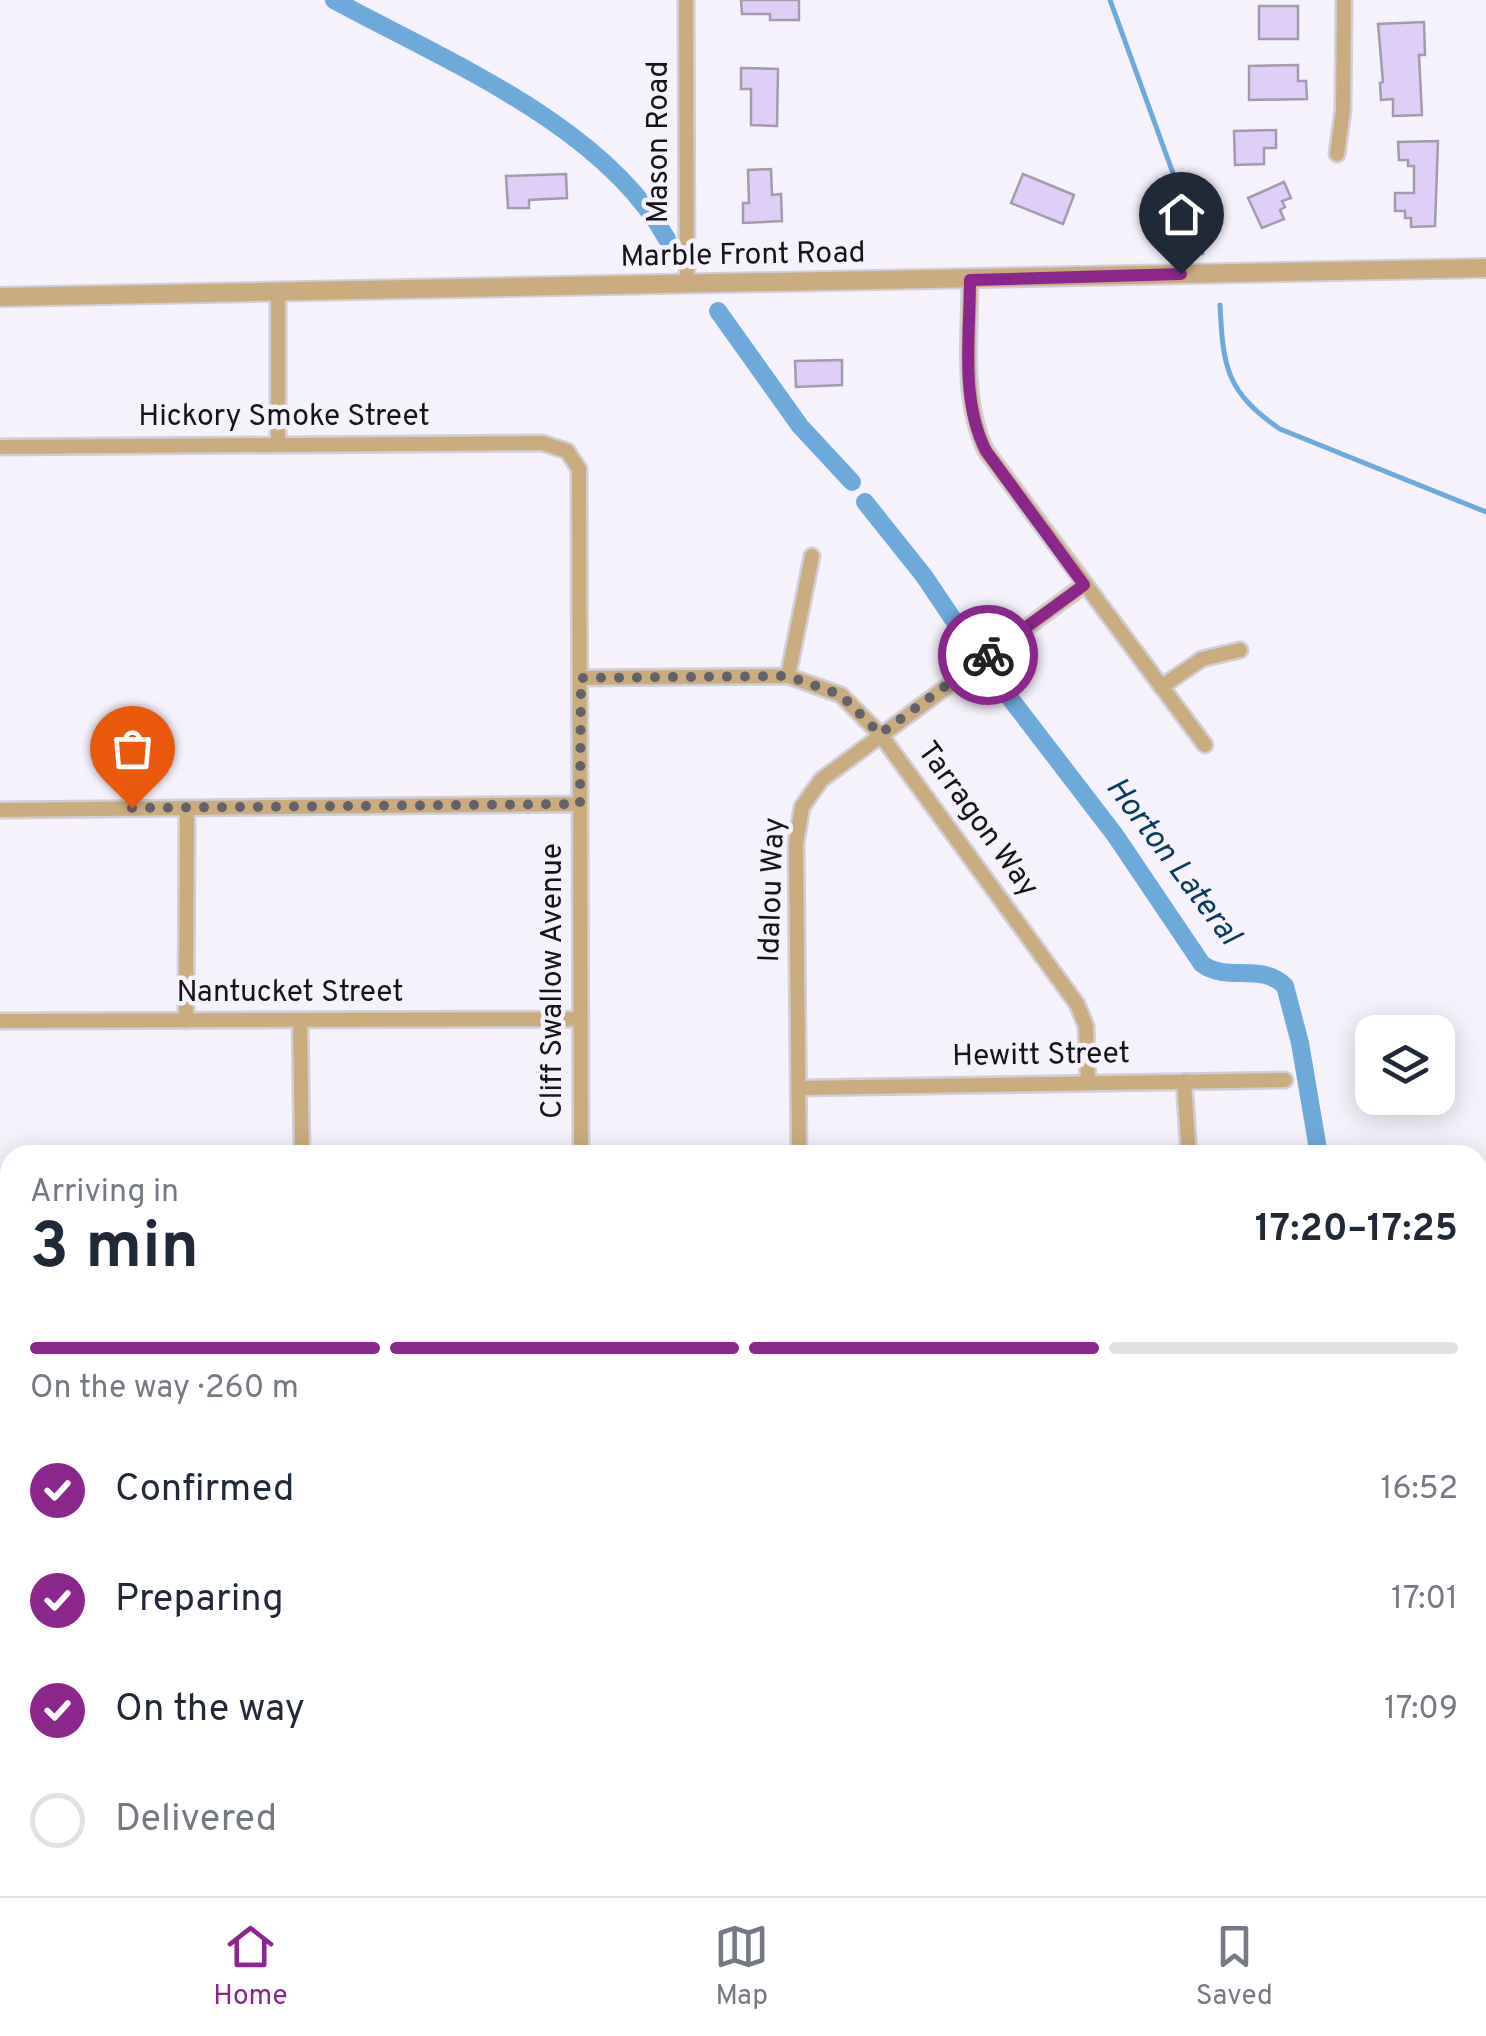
<!DOCTYPE html>
<html lang="en">
<head>
<meta charset="utf-8">
<style>
	:root { --surface:#fff; --page:#f6f6f7; --text:#1f2937; --muted:#747a83; --line:#e0e1e3; --accent:#8b268c }
	body { margin:0; font-family:Overpass,sans-serif; background:var(--page); color:var(--text); height:100vh; display:flex; flex-direction:column; font-size:38px; white-space:nowrap }
	* { box-sizing:border-box; margin:0 }
	p { font-size:32px; color:var(--muted) }
	.icon { flex:none; width:55px; height:55px; fill:none; stroke:currentColor; stroke-width:2; stroke-linecap:round; stroke-linejoin:round }
	.map { position:relative; flex:1; overflow:hidden }
	.drawer { position:absolute; left:0px; top:1145px; width:1488px; height:752px; display:flex; flex-direction:column; background:var(--surface); border-radius:30px 30px 0 0; box-shadow:0 5px 25px #0003 }
	.drawer>* { flex:none }
	.controls { position:absolute; left:1355px; top:1015px; display:grid; gap:20px }
	.controls a { display:grid; place-items:center; width:100px; height:100px; border-radius:20px; background:var(--surface); box-shadow:0 5px 25px #0003; font-size:50px }
	.pin { position:absolute; display:grid; place-items:center; width:85px; height:85px; color:#fff; margin:-102px -42px; border-radius:50% 50% 50% 0; rotate:-45deg; box-shadow:0 0 10px #0007 }
	.pin .icon { rotate:45deg }
	.courier { position:absolute; display:grid; place-items:center; width:100px; height:100px; margin:-50px; border:8px solid #8b268c; border-radius:50%; background:#fff; color:#222; box-shadow:0 2px 12px #0007 }
	.summary em { font-style:normal; font-weight:700 }
	.summary div { display:flex; flex-direction:column-reverse }
	.summary { display:flex; align-items:center; justify-content:space-between; height:170px; padding:0 30px }
	h1 { font-size:65px; font-weight:700; line-height:75px }
	.bar { display:grid; grid-template-columns:repeat(4,1fr); gap:15px 10px; align-content:center; height:120px; padding:0 30px }
	.bar i { height:12px; border-radius:8px; background:var(--line) }
	.bar .on { background:var(--accent) }
	.bar p { grid-column:span 4 }
	ol { padding:0 30px; list-style:none }
	li { display:flex; align-items:center; gap:30px; height:110px }
	li p { margin-inline-start:auto }
	li .icon { padding:10px; border-radius:50%; background:var(--accent); color:#fff; stroke-width:4 }
	li:last-child { color:var(--muted) }
	li i { width:55px; height:55px; border:5px solid var(--line); border-radius:50% }
	.menu { display:flex; justify-content:space-around; align-items:center; height:140px; border-top:2px solid var(--line); background:var(--surface); font-size:28px; color:var(--muted) }
	.menu a { display:grid; justify-items:center; gap:5px }
	.menu .on { color:var(--accent) }
	.map>svg:first-child { display:block }
	.industrial { fill:#f2e4f8 }
	.lines { fill:none; stroke-linecap:round; stroke-linejoin:round }
	.stream { stroke:#6caadb; stroke-width:5 }
	.canal { stroke:#6caadb; stroke-width:18 }
	.building { fill:#dfcff8; stroke:#a19bac; stroke-width:2.5 }
	.service-casing { stroke:#d2ced8; stroke-width:12 }
	.minor-casing { stroke:#d2ced8; stroke-width:19 }
	.tertiary-casing { stroke:#d2ced8; stroke-width:22 }
	.service { stroke:#caac7e; stroke-width:8 }
	.minor { stroke:#caac7e; stroke-width:14 }
	.tertiary { stroke:#caac7e; stroke-width:18 }
	.done { stroke:#646168; stroke-width:10; stroke-dasharray:0 18 }
	.route { stroke:#8b268c; stroke-width:12 }
	.labels { text-anchor:middle; dominant-baseline:central; stroke-width:9; stroke-linejoin:round; paint-order:stroke }
	.street-label { font-size:30px; fill:#161319; stroke:#f6f2fc }
	.water-label { font-size:32px; font-style:italic; fill:#093b5b; stroke:#f6f2fc }
</style>
</head>
<body>
<div class="map">
<svg width="1486" height="1896" viewBox="0 0 1486 1896">
	<rect width="100%" height="100%" fill="#f6f2fc"/>
	<path class="industrial" d="M 1478,1421 L 1486,1421 L 1486,1896 L 1177,1896 L 1177,1888 L 1478,1888 Z
		M 166,1888 L 784,1888 L 784,1896 L 166,1896 Z"/>
	<g class="lines">
		<path class="stream" d="M 1110,0 L 1202,253
			M 1220,305 C 1223,367 1226,392 1280,429 L 1486,512"/>
		<path class="canal" d="M 334,0 C 446,61 603,125 667,239
			M 718,311 L 800,426 L 852,482
			M 865,502 L 924,576 L 961,631
			M 1003,689 L 1115,835 L 1202,964 C 1228,983 1260,962 1285,986 L 1300,1043 L 1319,1155
			M 1478,1416 L 1486,1416"/>
	</g>
	<path class="building" d="M 741,0 L 799,0 L 799,20 L 770,20 L 770,14 L 742,14 Z
		M 1259,6 L 1298,6 L 1298,39 L 1259,39 Z
		M 1424,22 L 1425,55 L 1419,55 L 1422,115 L 1393,116 L 1393,99 L 1381,100 L 1380,83 L 1383,82 L 1378,24 Z
		M 1298,65 L 1298,81 L 1306,81 L 1307,99 L 1249,100 L 1249,66 Z
		M 741,68 L 778,69 L 777,126 L 751,125 L 751,89 L 741,89 Z
		M 1276,130 L 1276,148 L 1264,148 L 1264,164 L 1235,165 L 1234,131 Z
		M 1438,141 L 1435,226 L 1411,227 L 1411,218 L 1405,218 L 1405,211 L 1395,211 L 1395,193 L 1414,193 L 1414,166 L 1408,166 L 1408,160 L 1399,160 L 1398,142 Z
		M 771,169 L 772,195 L 781,194 L 782,221 L 743,223 L 743,203 L 749,203 L 748,170 Z
		M 566,174 L 567,198 L 529,200 L 529,208 L 508,208 L 506,176 Z
		M 1023,174 L 1074,195 L 1063,224 L 1011,203 Z
		M 1284,182 L 1291,198 L 1282,201 L 1285,207 L 1280,210 L 1284,219 L 1262,228 L 1248,198 Z
		M 842,360 L 842,385 L 796,387 L 795,361 Z"/>
	<g class="lines">
		<defs>
			<path id="service" d="M 1221,1888 L 1221,1896"/>
			<path id="minor" d="M 686,0 L 687,284
				M 1337,154 L 1343,110 L 1344,0
				M 970,280 C 970,336 961,400 986,451 L 1205,745
				M 278,445 L 278,293
				M 0,447 L 542,443 L 567,451 L 579,469 L 581,1155
				M 788,676 L 812,556
				M 581,678 L 788,676 L 841,695 L 880,734 L 1077,1004 L 1086,1026 L 1088,1082
				M 1161,687 L 1202,659 L 1240,650
				M 0,810 L 579,804
				M 300,1020 L 302,1155
				M 0,1021 L 580,1019
				M 186,1021 L 187,808
				M 1184,1081 L 1189,1155
				M 798,1088 L 1285,1080
				M 799,1155 L 796,843 L 802,807 L 821,780 L 1084,585
				M 0,1240 L 10,1240
				M 0,1811 L 10,1811
				M 45,1896 L 45,1888"/>
			<path id="tertiary" d="M 0,297 L 1486,268"/>
		</defs>
		<use href="#service" class="service-casing"/>
		<use href="#minor" class="minor-casing"/>
		<use href="#tertiary" class="tertiary-casing"/>
		<use href="#service" class="service"/>
		<use href="#minor" class="minor"/>
		<use href="#tertiary" class="tertiary"/>
	</g>
	<g class="lines">
		<path class="done" d="M 132,808 L 580,804 L 581,678 L 788,676 L 841,695 L 880,734 L 988,655"/>
		<path class="route" d="M 988,655 L 1084,585 L 986,451 C 960,400 970,336 970,280 L 1181,274"/>
	</g>
	<g class="labels">
		<g class="street-label">
			<text transform="translate(659 142) rotate(-90)">Mason Road</text>
			<text transform="translate(743 256) rotate(-1)">Marble Front Road</text>
			<text x="284" y="417">Hickory Smoke Street</text>
			<text transform="translate(977 820) rotate(54)">Tarragon Way</text>
			<text transform="translate(773 890) rotate(-88)">Idalou Way</text>
			<text transform="translate(553 981) rotate(-90)">Cliff Swallow Avenue</text>
			<text x="290" y="993">Nantucket Street</text>
			<text transform="translate(1041 1056) rotate(-1)">Hewitt Street</text>
		</g>
		<g class="water-label">
			<text transform="translate(1172 862) rotate(53)">Horton Lateral</text>
		</g>
	</g>
</svg>
<div class="controls">
<a><svg class="icon" aria-label="layers" viewBox="0 0 24 24"><path d="M12 4l9 5-9 5-9-5zM3 14l9 5 9-5"/></svg></a>
</div>
<div class="pin" style="left:132px;top:808px;background:#ea580c"><svg class="icon" aria-label="bag" viewBox="0 0 24 24"><path d="M5 8h14l-1 12H6zM9 8a3 3 0 0 1 6 0"/></svg></div>
<div class="pin" style="left:1181px;top:274px;background:#1f2937"><svg class="icon" aria-label="home" viewBox="0 0 24 24"><path d="M3 11l9-7 9 7M6 9v11h12V9"/></svg></div>
<div class="courier" style="left:988px;top:655px"><svg class="icon" aria-label="bike" viewBox="0 0 24 24"><circle cx="6" cy="16" r="4"/><circle cx="18" cy="16" r="4"/><path d="M6 16l4-8h5l3 8M10 8l3 8H6M13 5h3"/></svg></div>
<section class="drawer">
<div class="summary"><div><h1>3 min</h1><p>Arriving in</p></div><em>17:20–17:25</em></div>
<div class="bar"><i class="on"></i><i class="on"></i><i class="on"></i><i></i><p>On the way · 260 m</p></div>
<ol>
<li><svg class="icon" aria-label="check" viewBox="0 0 24 24"><path d="M5 12l5 5 9-10"/></svg>Confirmed<p>16:52</p></li>
<li><svg class="icon" aria-label="check" viewBox="0 0 24 24"><path d="M5 12l5 5 9-10"/></svg>Preparing<p>17:01</p></li>
<li><svg class="icon" aria-label="check" viewBox="0 0 24 24"><path d="M5 12l5 5 9-10"/></svg>On the way<p>17:09</p></li>
<li><i></i>Delivered</li>
</ol>
</section>
</div>
<nav class="menu">
<a class="on"><svg class="icon" aria-label="home" viewBox="0 0 24 24"><path d="M3 11l9-7 9 7M6 9v11h12V9"/></svg>Home</a>
<a><svg class="icon" aria-label="map" viewBox="0 0 24 24"><path d="M3 6l6-2 6 2 6-2v14l-6 2-6-2-6 2zM9 4v14M15 6v14"/></svg>Map</a>
<a><svg class="icon" aria-label="saved" viewBox="0 0 24 24"><path d="M7 4h10v16l-5-4-5 4z"/></svg>Saved</a>
</nav>
</body>
</html>
